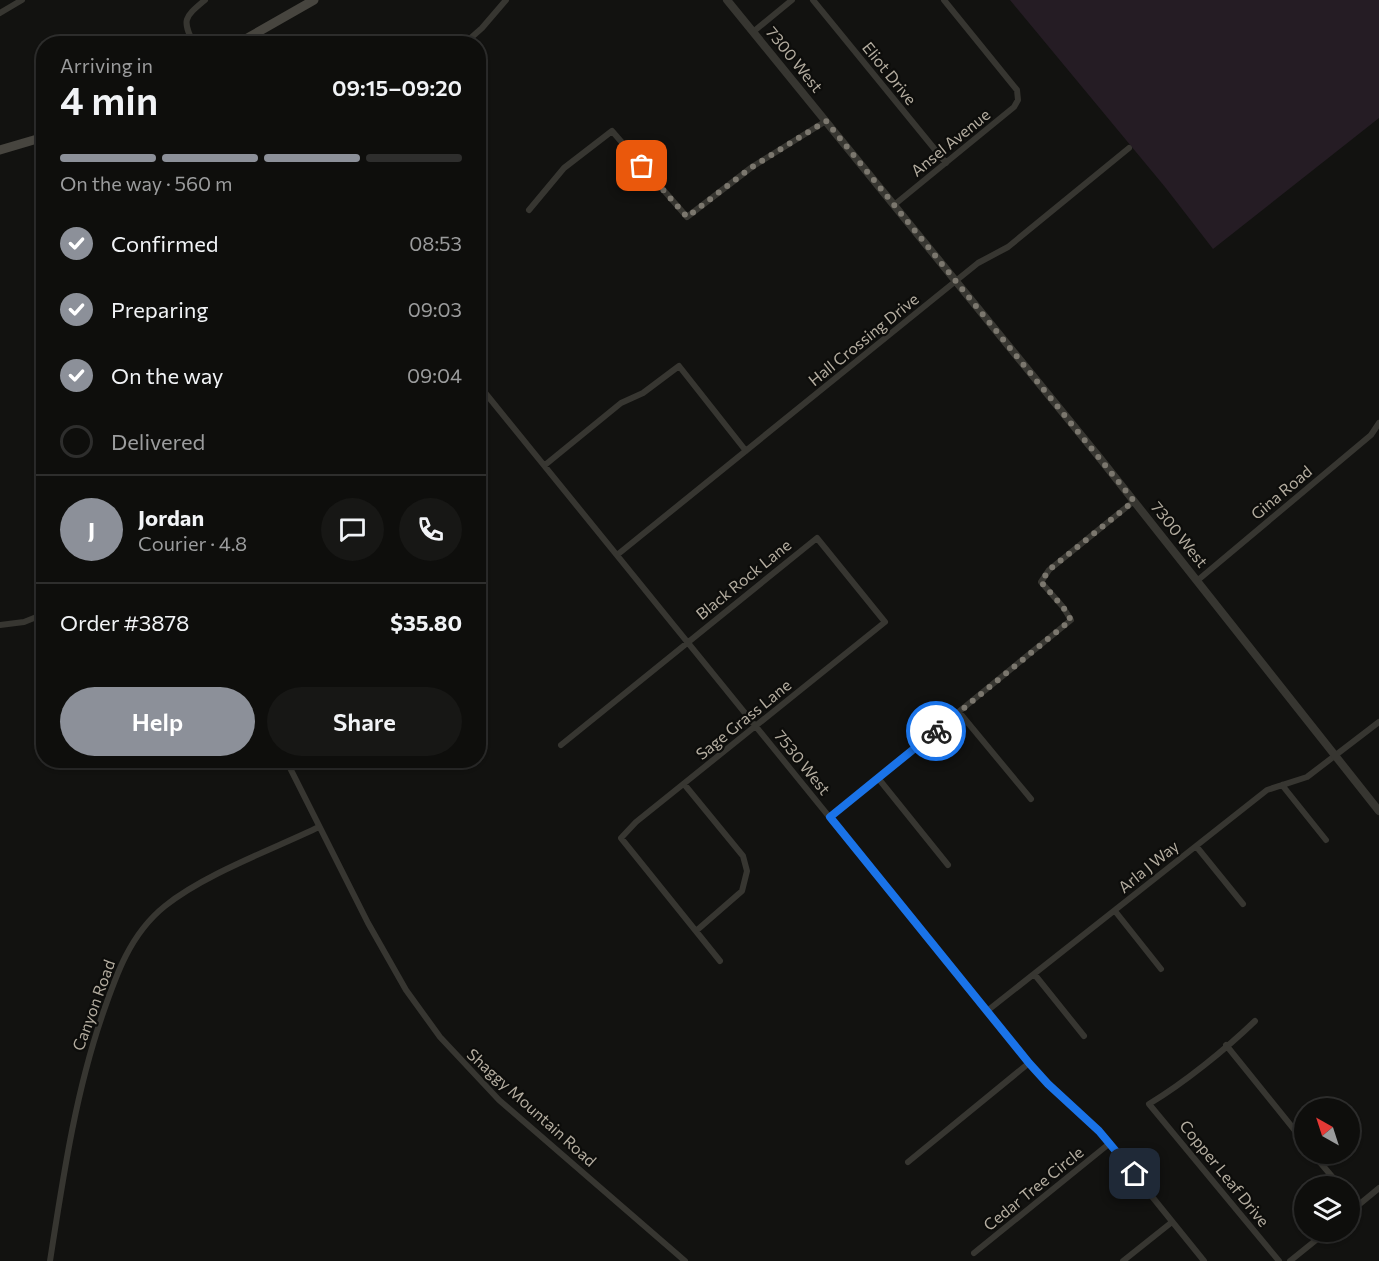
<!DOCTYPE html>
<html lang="en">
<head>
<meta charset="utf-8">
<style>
	:root { --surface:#0e0e0c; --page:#171715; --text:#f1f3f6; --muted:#9b9c9d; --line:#2e2e2d; --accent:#8c9099 }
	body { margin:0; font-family:Commissioner,sans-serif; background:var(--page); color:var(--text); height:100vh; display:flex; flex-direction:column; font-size:22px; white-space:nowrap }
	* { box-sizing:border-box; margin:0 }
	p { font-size:20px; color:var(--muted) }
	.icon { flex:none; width:33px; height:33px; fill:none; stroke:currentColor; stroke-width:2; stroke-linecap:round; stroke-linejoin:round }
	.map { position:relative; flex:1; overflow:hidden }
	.sheet { position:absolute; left:36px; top:36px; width:450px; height:732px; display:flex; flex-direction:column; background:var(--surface); border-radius:24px; box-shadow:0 2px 4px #0004,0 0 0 2px var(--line) }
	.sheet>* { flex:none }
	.needle { width:39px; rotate:321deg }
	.controls { position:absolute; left:1294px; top:1098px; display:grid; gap:12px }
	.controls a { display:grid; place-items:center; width:66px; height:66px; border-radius:50%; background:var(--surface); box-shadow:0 2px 4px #0004,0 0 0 2px var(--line); font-size:30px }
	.pin { position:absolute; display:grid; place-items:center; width:51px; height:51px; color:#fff; margin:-26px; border-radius:12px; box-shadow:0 3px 9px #0006 }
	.courier { position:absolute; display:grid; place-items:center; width:60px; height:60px; margin:-30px; border:4px solid #1a73e8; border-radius:50%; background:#fff; color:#222; box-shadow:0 2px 8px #0007 }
	.head em { font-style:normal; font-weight:600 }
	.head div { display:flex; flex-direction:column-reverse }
	.head { display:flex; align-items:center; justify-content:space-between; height:102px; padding:0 24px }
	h1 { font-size:39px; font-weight:600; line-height:45px }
	.bar { display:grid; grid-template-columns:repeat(4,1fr); gap:9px 6px; align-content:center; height:72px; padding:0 24px }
	.bar i { height:8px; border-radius:4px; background:var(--line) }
	.bar .on { background:var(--accent) }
	.bar p { grid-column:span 4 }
	.line { display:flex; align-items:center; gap:15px; padding:0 24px; border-top:2px solid var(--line) }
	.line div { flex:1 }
	.round { display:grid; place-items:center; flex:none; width:63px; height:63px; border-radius:32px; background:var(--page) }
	ol { padding:0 24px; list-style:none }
	li { display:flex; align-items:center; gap:18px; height:66px }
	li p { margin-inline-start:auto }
	li .icon { padding:6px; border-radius:50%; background:var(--accent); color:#fff; stroke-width:4 }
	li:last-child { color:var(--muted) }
	li i { width:33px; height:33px; border:3px solid var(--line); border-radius:50% }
	.cta { display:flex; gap:12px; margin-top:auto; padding:12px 24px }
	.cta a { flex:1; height:69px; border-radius:36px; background:var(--accent); color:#fff; font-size:24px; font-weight:600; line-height:69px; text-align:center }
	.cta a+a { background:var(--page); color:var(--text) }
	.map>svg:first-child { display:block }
	.green { fill:#251c24 }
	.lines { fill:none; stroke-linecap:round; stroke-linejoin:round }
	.minor { stroke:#373631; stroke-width:6 }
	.tertiary { stroke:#373631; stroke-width:8 }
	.secondary { stroke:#47453f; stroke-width:9 }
	.done { stroke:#7b776e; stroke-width:6; stroke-dasharray:0 10.8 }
	.route { stroke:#1a73e8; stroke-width:8 }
	.labels { text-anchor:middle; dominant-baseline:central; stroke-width:4.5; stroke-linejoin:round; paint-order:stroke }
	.street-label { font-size:16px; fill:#b4ada0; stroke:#0d0d0b }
</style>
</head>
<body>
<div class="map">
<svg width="1379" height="1261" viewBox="0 0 1379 1261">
	<rect width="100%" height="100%" fill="#121210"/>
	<path class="green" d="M 1010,0 L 1379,0 L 1379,118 L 1213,249 L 1165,187 Z"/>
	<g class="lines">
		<path class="minor" d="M 813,0 L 946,163
			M 0,13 L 22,0
			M 753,32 L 792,0
			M 194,44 C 181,19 185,17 205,0
			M 464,44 L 482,28 L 506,0
			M 894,205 L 1014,107 L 1018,100 L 1017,90 L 944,0
			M 529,210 L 564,168 L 612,131 L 687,217 L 752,167 L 826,121
			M 478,384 L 1029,1063 L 1048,1084 L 1099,1131 L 1204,1261
			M 545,465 L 621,403 L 643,393 L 679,366 L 746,451
			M 617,555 L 978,263 L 1008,247 L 1129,148
			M 1198,580 L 1371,435 L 1379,423
			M 0,625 L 24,622 L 44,614
			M 959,712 L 1031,799
			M 561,745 L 817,538 L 885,622 L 636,822 L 621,838 L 720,961
			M 286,760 L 368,923 L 406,990 L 440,1037 L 499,1100 L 685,1261
			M 878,778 L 948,865
			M 684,784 L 743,856 L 747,871 L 742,891 L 696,931
			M 1282,785 L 1326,840
			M 830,817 L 1071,620 L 1063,607 L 1041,582 L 1049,570 L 1134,501
			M 1196,846 L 1243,904
			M 1115,911 L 1161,969
			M 1035,975 L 1084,1036
			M 987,1011 L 1267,790 L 1307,777 L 1379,722
			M 1255,1021 C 1226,1049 1184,1083 1149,1104 L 1279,1261
			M 1226,1045 L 1305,1143
			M 1313,1154 L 1340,1186
			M 908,1162 L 1029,1063
			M 1350,1199 L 1356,1207
			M 1350,1212 L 1379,1188
			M 974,1253 L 1110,1143
			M 50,1261 C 63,1178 75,1095 102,1016 C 116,975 130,934 165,906 C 205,874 271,850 319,827
			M 1123,1261 L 1172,1222
			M 1290,1261 L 1326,1232"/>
		<path class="tertiary" d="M 727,0 L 1099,457 L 1379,811"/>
		<path class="secondary" d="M 237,44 L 314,0
			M 0,150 L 44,137"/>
	</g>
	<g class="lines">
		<path class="done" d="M 642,166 L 687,217 L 752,167 L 826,121 L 1134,501 L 1049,570 L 1041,582 L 1063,607 L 1071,620 L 936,731"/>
		<path class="route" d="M 936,731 L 830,817 L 1029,1063 L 1048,1084 L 1099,1131 L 1135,1174"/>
	</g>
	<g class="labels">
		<g class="street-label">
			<text transform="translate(795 59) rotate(51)">7300 West</text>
			<text transform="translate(890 73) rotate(51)">Eliot Drive</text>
			<text transform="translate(950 142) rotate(-39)">Ansel Avenue</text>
			<text transform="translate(863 339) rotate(-39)">Hall Crossing Drive</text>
			<text transform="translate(1281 492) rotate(-40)">Gina Road</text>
			<text transform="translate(1180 534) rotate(51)">7300 West</text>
			<text transform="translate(743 579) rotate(-39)">Black Rock Lane</text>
			<text transform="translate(743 719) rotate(-39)">Sage Grass Lane</text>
			<text transform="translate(803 762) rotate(51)">7530 West</text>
			<text transform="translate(1148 866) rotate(-39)">Arla J Way</text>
			<text transform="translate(93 1005) rotate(-70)">Canyon Road</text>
			<text transform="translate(532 1107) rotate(42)">Shaggy Mountain Road</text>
			<text transform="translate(1225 1173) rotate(51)">Copper Leaf Drive</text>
			<text transform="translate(1033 1188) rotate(-39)">Cedar Tree Circle</text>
		</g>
	</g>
</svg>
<div class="controls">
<a><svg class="needle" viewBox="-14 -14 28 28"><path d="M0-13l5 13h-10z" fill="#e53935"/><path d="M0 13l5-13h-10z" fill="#9b9c9d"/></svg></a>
<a><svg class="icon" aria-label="layers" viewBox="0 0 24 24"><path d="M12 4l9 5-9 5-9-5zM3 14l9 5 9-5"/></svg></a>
</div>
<div class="pin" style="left:642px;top:166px;background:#ea580c"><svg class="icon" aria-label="bag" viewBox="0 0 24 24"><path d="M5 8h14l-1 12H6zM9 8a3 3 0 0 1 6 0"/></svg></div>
<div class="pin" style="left:1135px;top:1174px;background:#1f2937"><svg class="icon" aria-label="home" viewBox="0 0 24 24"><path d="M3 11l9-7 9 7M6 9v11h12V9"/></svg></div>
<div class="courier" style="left:936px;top:731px"><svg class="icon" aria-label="bike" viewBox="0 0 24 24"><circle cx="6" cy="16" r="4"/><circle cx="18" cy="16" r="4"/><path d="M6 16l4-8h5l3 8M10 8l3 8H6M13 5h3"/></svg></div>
<section class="sheet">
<div class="head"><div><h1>4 min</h1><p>Arriving in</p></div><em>09:15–09:20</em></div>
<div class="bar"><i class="on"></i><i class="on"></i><i class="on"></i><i></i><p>On the way · 560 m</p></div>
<ol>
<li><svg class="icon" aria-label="check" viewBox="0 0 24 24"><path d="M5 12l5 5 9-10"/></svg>Confirmed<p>08:53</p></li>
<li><svg class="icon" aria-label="check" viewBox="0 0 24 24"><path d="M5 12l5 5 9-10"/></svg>Preparing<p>09:03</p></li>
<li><svg class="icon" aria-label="check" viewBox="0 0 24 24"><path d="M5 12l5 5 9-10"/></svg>On the way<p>09:04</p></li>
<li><i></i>Delivered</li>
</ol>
<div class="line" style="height:108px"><b class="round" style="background:var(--accent);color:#fff">J</b><div><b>Jordan</b><p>Courier · 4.8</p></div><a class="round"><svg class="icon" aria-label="chat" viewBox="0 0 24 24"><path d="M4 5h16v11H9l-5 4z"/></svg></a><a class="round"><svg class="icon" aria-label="phone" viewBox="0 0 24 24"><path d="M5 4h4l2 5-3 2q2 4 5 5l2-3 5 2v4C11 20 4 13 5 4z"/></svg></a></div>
<div class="line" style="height:78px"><div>Order #3878</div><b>$35.80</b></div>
<div class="cta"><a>Help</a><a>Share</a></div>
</section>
</div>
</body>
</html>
